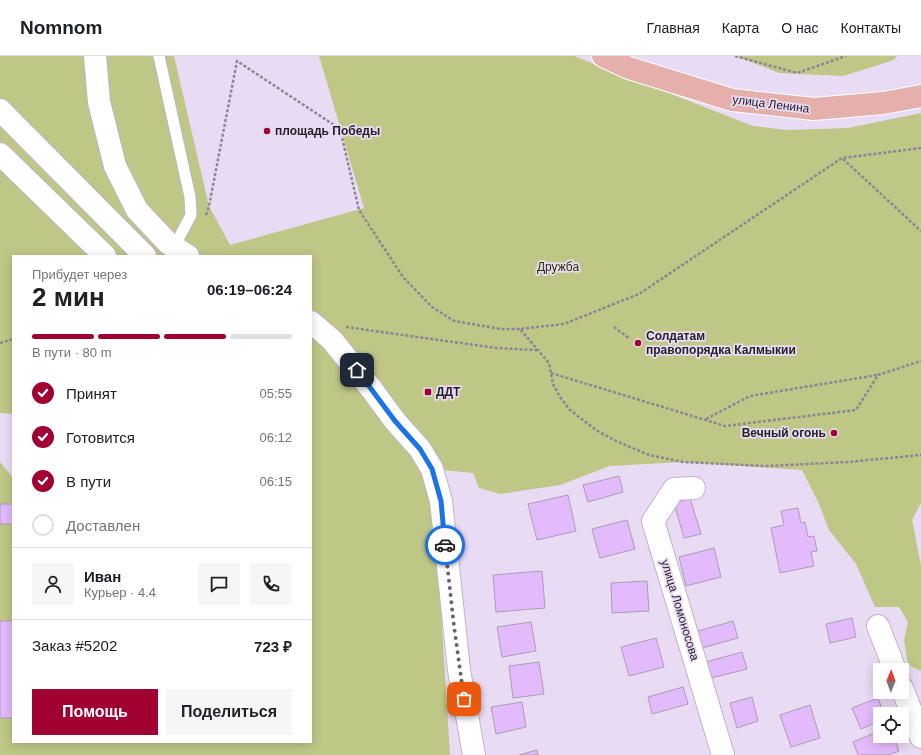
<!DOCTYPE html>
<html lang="ru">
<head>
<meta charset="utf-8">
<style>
	:root { --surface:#fff; --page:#f6f6f6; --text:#202124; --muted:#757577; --line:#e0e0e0; --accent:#a10032 }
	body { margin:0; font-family:Helvetica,sans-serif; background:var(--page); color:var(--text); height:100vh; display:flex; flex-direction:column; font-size:15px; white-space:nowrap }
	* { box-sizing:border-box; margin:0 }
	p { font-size:13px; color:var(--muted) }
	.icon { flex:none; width:22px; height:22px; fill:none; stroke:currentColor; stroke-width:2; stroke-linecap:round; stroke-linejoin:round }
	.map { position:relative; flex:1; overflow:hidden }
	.side { position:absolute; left:12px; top:199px; width:300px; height:488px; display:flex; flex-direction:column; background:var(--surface); border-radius:0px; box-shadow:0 2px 10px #0003 }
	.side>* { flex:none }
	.needle { width:26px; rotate:1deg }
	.tools { position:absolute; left:873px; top:607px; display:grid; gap:8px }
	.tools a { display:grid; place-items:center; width:36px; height:36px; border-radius:0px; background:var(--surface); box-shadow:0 2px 10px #0003; font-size:20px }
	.pin { position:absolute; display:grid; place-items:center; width:34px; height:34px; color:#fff; margin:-17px; border-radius:8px; box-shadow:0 2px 6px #0006 }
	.courier { position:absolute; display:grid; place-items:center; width:40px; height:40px; margin:-20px; border:3px solid #1a73e8; border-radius:50%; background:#fff; color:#222; box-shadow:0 1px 5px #0007 }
	.headline em { font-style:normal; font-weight:700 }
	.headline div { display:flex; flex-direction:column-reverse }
	.headline { display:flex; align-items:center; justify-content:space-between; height:68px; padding:0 20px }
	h1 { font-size:26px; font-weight:700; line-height:30px }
	.bar { display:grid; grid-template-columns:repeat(4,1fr); gap:6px 4px; align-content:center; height:48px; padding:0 20px }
	.bar i { height:5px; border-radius:3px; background:var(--line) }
	.bar .on { background:var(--accent) }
	.bar p { grid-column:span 4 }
	.line { display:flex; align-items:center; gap:10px; padding:0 20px; border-top:1px solid var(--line) }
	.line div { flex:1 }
	.round { display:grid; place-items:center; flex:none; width:42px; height:42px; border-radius:0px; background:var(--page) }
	ol { padding:0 20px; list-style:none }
	li { display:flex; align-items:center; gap:12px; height:44px }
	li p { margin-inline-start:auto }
	li .icon { padding:4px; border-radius:50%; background:var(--accent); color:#fff; stroke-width:4 }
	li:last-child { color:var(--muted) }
	li i { width:22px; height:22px; border:2px solid var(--line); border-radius:50% }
	.action { display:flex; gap:8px; margin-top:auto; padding:8px 20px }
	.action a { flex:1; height:46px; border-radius:0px; background:var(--accent); color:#fff; font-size:16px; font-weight:700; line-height:46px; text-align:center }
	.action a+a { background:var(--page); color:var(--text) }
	header { display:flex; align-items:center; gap:24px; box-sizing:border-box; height:56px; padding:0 20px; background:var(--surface); border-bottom:1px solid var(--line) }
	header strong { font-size:19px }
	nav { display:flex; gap:22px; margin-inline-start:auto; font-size:14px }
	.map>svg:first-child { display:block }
	.green { fill:#bfc787 }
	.building { fill:#e3bafc; stroke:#aa9cb3 }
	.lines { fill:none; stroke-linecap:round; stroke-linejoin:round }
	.service-casing { stroke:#c0b2ca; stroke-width:13 }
	.minor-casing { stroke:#c0b2ca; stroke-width:24 }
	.secondary-casing { stroke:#c0b2ca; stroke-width:24 }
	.primary-casing { stroke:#fff; stroke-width:24 }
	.path { stroke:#8f8496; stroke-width:2.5; stroke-dasharray:3 2; stroke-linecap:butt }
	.service { stroke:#fff; stroke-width:11 }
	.minor { stroke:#fff; stroke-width:22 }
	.secondary { stroke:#fff; stroke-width:22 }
	.primary { stroke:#e5b0ac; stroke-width:22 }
	.done { stroke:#6b6271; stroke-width:4; stroke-dasharray:0 7.2 }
	.route { stroke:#1a73e8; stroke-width:5 }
	.poi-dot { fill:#a10032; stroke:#eadbf4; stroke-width:1.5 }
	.labels { text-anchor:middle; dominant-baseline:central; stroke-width:3.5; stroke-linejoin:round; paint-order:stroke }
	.street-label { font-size:12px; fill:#27212a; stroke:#eadbf4 }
	.poi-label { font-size:12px; font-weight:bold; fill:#27212a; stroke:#eadbf4; text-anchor:start }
	.park-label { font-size:12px; fill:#2c2f03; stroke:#eadbf4 }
</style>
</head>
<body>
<header>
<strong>Nomnom</strong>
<nav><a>Главная</a><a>Карта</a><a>О нас</a><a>Контакты</a></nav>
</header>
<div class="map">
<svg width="921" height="699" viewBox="0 0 921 699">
	<rect width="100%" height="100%" fill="#eadbf4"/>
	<path class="green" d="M 0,0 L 174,0 L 209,150 L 230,189 L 364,152 L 319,0 L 574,0 L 753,70 L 786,74 L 848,72 L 921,57 L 921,447 L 912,464 L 921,509 L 921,615 L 908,609 L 904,584 L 908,566 L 899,551 L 875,551 L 856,508 L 829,474 L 819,448 L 802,414 L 683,406 L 610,410 L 560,429 L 500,438 L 479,432 L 473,417 L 432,413 L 450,699 L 0,699 L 0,662 L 13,662 L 13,686 L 311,686 L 311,200 L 13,200 L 13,358 L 0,357 Z
		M 736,0 L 897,0 L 894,4 L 843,20 L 779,17 Z
		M 0,406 L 13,422 L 13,448 L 0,448 Z
		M 0,468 L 13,468 L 13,565 L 0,565 Z"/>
	<path class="building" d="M 619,420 L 623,436 L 588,446 L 583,429 Z
		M 568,439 L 576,475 L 537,484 L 528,448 Z
		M 690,442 L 701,478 L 684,482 L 674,447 Z
		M 0,448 L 13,448 L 13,468 L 0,468 Z
		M 798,452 L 801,467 L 805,466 L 808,481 L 814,480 L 817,495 L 811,496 L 814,510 L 780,517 L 771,472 L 784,469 L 781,455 Z
		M 627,464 L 635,493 L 600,502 L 592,473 Z
		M 714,492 L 721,521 L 686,530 L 679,501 Z
		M 542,515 L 545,552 L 496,556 L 493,519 Z
		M 647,525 L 649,555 L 612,557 L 611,527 Z
		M 852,562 L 856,581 L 830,587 L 826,568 Z
		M 0,565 L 13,565 L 13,662 L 0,662 Z
		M 733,565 L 738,582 L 702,592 L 698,575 Z
		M 531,566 L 536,595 L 502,601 L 497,571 Z
		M 656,582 L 664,611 L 629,620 L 621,591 Z
		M 742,596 L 747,613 L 711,622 L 706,606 Z
		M 539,606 L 544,638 L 513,642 L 509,610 Z
		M 683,631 L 688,648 L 652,658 L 648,641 Z
		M 752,641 L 758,665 L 737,672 L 730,647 Z
		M 878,642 L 884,658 L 880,658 L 880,665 L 861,673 L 852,652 Z
		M 522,646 L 526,671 L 496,678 L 491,651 Z
		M 810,649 L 820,682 L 791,691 L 780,659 Z
		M 880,675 L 880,680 L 894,680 L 899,695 L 888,699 L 858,699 L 853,686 Z
		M 537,694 L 538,699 L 519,699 Z"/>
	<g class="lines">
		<defs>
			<path id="service" d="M 159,0 L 190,141 L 191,159 L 174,191"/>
			<path id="minor" d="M 0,54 L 145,200
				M 0,98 L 105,200
				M 694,432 L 674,433 L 653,465 L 723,699
				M 878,570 L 895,614
				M 902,632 L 921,681"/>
			<path id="secondary" d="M 95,0 L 99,46 L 115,110 L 137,154 L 168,187 L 188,200
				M 311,266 L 332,284 L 373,335 L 395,365 L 420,393 L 432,413 L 441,445 L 459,614 L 474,699"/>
			<path id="primary" d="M 603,0 L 629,12 L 732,44 L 814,53 L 883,47 L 921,40"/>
		</defs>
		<use href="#service" class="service-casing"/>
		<use href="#minor" class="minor-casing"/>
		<use href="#secondary" class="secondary-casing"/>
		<use href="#primary" class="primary-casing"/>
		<path class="path" d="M 735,0 L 797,17 L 846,0
			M 921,92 L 842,102 L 639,238 L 564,268 L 520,273 L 549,307 L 553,328 L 560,341 L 570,354 L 596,374 L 616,385 L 649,399 L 683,406 L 766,410 L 848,406 L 921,399
			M 843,103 L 921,175
			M 206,159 L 209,150 L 237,5 L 340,73 L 359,154 L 403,221 L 432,251 L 454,265 L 501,273 L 520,273
			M 346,271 L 496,292 L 537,294
			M 614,271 L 629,282
			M 0,287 L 13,283
			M 551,317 L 725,370 L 856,354 L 878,319 L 921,305
			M 706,363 L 750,340 L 877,319"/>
		<use href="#service" class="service"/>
		<use href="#minor" class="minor"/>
		<use href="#secondary" class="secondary"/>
		<use href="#primary" class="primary"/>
	</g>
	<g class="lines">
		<path class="done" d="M 445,489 L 454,570 L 464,643"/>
		<path class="route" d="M 357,314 L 395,365 L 420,393 L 432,413 L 441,445 L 445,489"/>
	</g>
	<g class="poi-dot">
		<circle cx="267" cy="75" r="4"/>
		<circle cx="638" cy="287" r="4"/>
		<rect x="424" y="332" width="8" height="8" rx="2"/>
		<circle cx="834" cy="377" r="4"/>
	</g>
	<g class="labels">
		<g class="street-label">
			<text transform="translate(771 48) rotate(7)">улица Ленина</text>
			<text transform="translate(680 554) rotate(73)">улица Ломоносова</text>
		</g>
		<g class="poi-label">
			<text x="275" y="75">площадь Победы</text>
			<text x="646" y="280">Солдатам<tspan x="646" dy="14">правопорядка Калмыкии</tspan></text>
			<text x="436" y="336">ДДТ</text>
			<text x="826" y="377" text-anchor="end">Вечный огонь</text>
		</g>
		<g class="park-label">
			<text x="558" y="211">Дружба</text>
		</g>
	</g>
</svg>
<div class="tools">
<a><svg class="needle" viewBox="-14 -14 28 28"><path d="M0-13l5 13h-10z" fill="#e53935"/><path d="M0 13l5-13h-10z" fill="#757577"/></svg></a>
<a><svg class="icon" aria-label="locate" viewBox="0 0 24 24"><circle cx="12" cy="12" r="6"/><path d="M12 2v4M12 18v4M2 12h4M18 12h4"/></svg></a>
</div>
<div class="pin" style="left:464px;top:643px;background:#ea580c"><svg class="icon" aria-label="bag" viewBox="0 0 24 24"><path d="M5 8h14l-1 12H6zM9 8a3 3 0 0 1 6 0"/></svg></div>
<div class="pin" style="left:357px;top:314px;background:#1f2937"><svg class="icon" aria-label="home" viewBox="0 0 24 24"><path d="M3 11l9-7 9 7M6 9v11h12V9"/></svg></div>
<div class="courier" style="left:445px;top:489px"><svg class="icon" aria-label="car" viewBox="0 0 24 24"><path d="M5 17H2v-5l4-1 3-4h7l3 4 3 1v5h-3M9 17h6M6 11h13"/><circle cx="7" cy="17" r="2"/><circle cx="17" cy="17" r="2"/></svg></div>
<section class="side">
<div class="headline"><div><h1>2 мин</h1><p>Прибудет через</p></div><em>06:19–06:24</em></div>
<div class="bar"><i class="on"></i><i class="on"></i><i class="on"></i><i></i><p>В пути · 80 m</p></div>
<ol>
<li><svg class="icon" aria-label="check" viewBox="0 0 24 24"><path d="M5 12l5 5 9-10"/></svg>Принят<p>05:55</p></li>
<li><svg class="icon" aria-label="check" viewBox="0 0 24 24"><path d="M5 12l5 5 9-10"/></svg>Готовится<p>06:12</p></li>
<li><svg class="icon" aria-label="check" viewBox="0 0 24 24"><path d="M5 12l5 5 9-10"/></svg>В пути<p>06:15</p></li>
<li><i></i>Доставлен</li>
</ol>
<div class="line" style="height:72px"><a class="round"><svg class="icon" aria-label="person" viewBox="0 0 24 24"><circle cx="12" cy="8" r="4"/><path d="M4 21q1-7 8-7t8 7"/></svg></a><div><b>Иван</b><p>Курьер · 4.4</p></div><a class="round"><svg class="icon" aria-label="chat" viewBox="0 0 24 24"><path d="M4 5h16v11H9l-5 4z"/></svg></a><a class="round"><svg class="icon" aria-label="phone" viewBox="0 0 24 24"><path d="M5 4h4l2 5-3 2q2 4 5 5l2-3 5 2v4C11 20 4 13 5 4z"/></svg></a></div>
<div class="line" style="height:52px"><div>Заказ #5202</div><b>723 ₽</b></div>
<div class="action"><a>Помощь</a><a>Поделиться</a></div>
</section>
</div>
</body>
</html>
